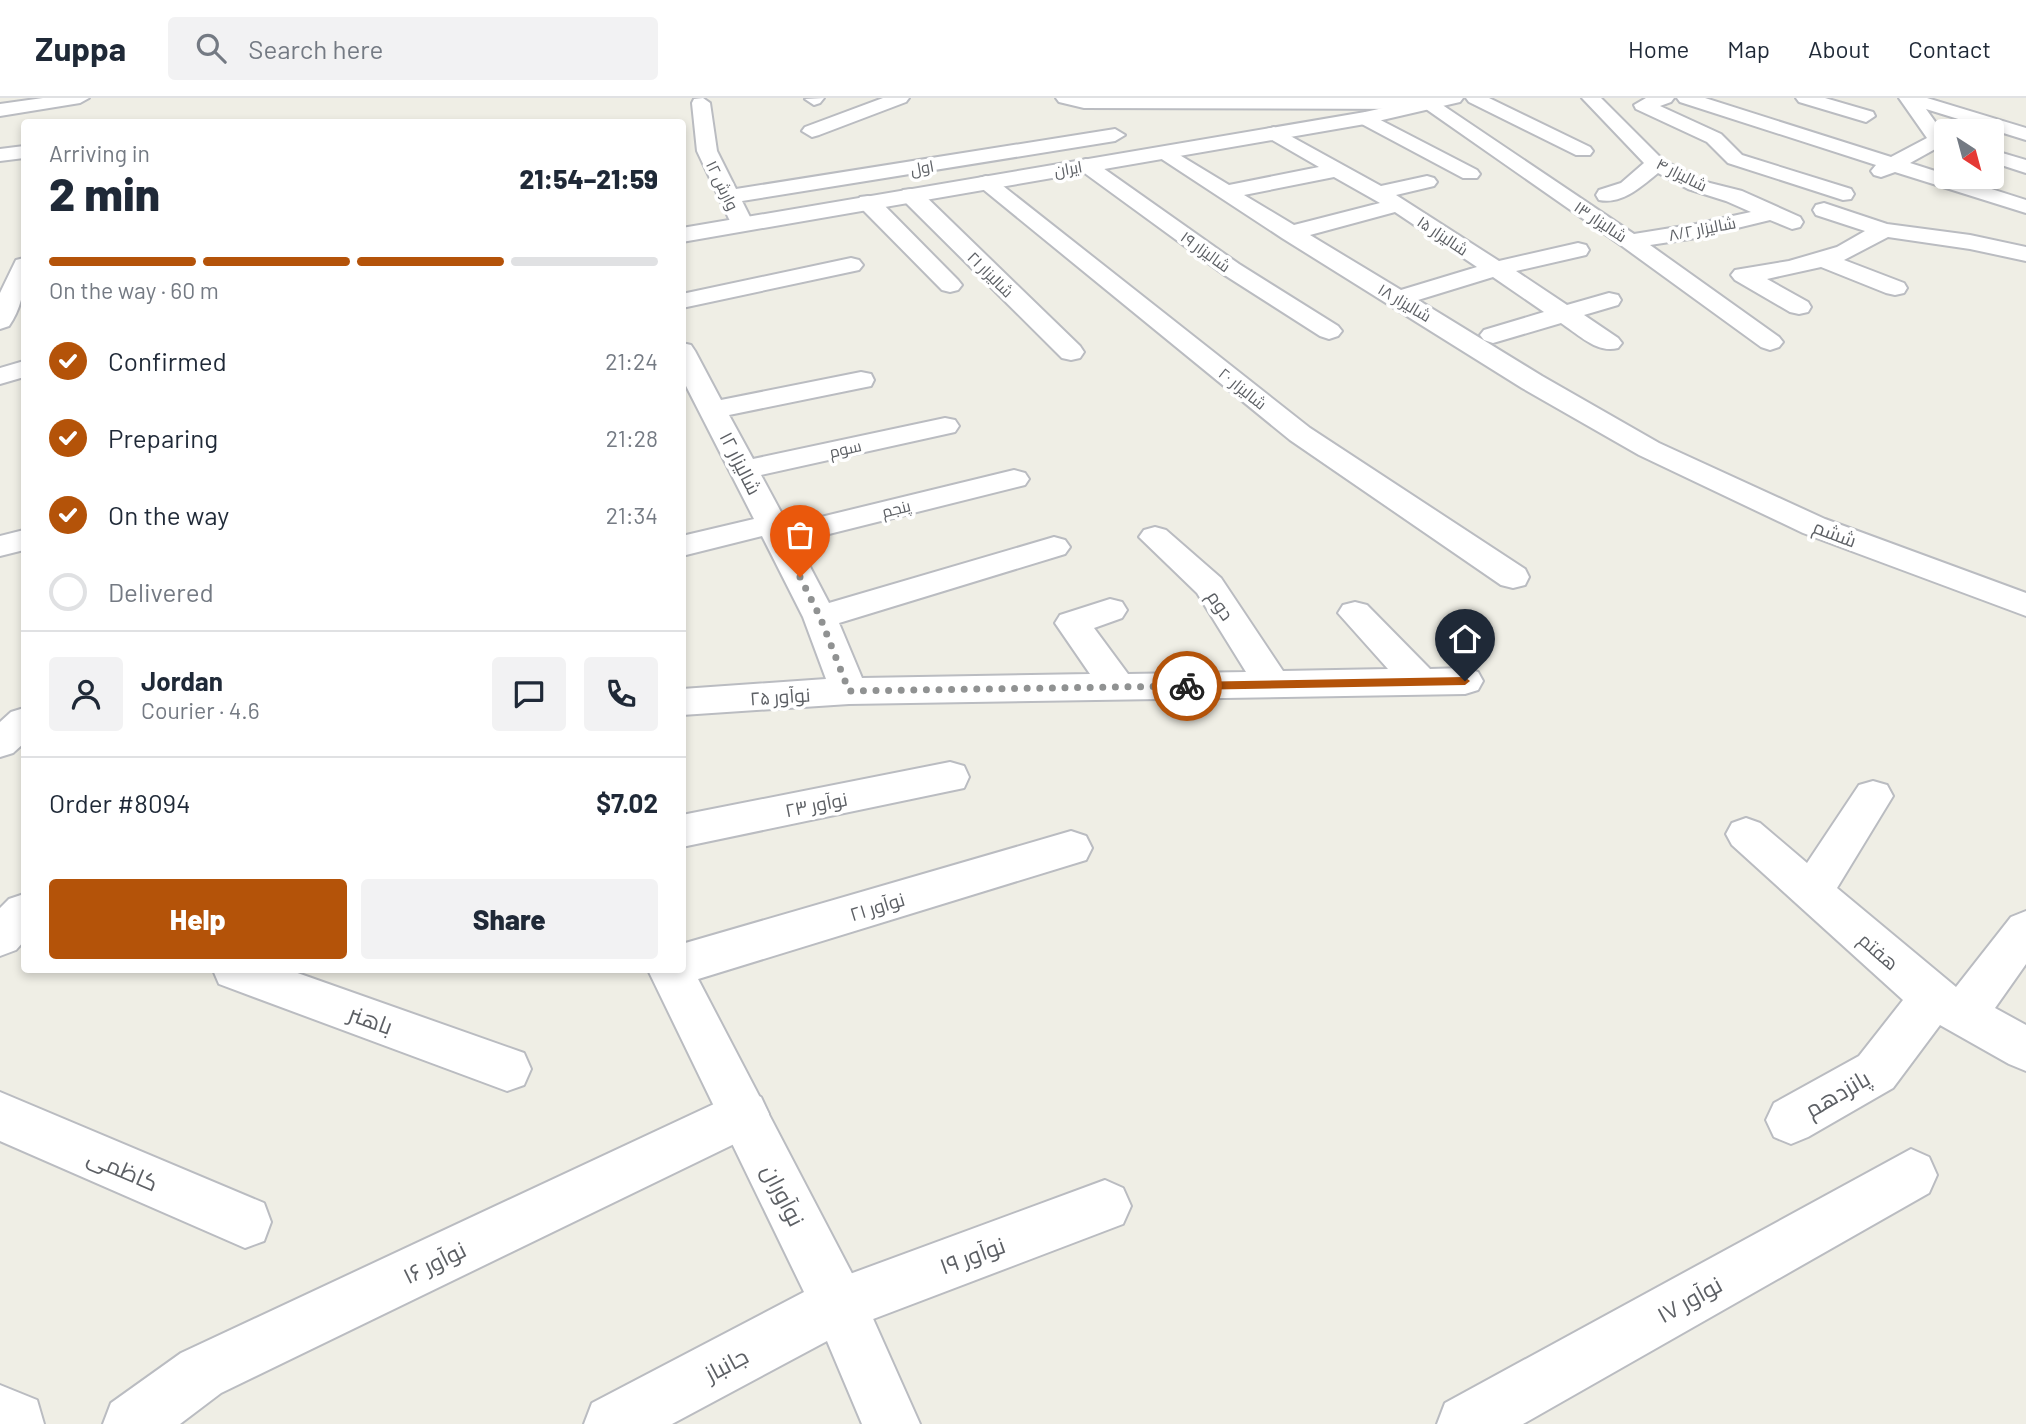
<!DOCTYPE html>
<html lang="en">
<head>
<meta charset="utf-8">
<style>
	:root { --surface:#fff; --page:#f2f2f3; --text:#1f2937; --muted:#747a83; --line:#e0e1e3; --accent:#b45309 }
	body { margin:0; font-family:Barlow,Cairo,sans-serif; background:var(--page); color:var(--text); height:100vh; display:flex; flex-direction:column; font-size:26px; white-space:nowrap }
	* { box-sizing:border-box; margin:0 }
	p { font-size:23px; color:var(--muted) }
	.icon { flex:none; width:38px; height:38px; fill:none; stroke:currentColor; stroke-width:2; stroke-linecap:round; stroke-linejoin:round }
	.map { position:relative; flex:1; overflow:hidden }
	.panel { position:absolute; left:21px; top:21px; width:665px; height:854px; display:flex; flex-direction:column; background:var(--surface); border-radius:7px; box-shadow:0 4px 10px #0003 }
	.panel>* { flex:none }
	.needle { width:46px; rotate:144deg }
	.tools { position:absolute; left:1934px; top:21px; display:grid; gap:14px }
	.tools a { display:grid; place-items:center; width:70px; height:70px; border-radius:7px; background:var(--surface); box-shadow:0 4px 10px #0003; font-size:35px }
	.pin { position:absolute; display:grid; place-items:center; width:60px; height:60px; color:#fff; margin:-72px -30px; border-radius:50% 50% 50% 0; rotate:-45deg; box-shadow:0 0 7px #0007 }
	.pin .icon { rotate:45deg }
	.courier { position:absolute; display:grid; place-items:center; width:70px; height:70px; margin:-35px; border:5px solid #b45309; border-radius:50%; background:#fff; color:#222; box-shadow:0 2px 9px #0007 }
	.headline em { font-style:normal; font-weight:800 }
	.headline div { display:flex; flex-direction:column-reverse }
	.headline { display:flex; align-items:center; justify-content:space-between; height:119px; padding:0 28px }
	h1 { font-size:46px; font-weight:800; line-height:52px }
	.bar { display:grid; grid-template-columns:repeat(4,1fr); gap:10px 7px; align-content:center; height:84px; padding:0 28px }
	.bar i { height:9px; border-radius:5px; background:var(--line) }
	.bar .active { background:var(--accent) }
	.bar p { grid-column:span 4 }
	.line { display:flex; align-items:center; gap:18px; padding:0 28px; border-top:2px solid var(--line) }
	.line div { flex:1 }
	.round { display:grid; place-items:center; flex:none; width:74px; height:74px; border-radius:7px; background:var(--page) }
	ol { padding:0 28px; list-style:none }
	li { display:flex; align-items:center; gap:21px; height:77px }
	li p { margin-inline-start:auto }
	li .icon { padding:7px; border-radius:50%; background:var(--accent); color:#fff; stroke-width:4 }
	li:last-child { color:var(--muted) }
	li i { width:38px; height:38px; border:4px solid var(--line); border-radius:50% }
	.action { display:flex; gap:14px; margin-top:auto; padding:14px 28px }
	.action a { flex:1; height:80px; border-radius:7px; background:var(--accent); color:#fff; font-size:28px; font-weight:800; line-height:80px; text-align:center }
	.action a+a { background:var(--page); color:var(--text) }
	header { display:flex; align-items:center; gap:42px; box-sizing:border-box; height:98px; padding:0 35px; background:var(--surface); border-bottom:2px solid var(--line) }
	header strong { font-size:33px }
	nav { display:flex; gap:38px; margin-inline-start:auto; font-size:24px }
	.search { width:490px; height:63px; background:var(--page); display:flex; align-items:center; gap:18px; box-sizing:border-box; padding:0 24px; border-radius:7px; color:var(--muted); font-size:26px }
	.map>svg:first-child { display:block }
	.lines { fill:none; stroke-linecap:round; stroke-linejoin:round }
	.minor-casing { stroke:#babcc1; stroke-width:4 }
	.tertiary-casing { stroke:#babcc1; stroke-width:4 }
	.minor { fill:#fff; fill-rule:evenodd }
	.tertiary { fill:#fff; fill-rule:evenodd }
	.route { fill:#b45309 }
	.done { stroke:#909292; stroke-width:7; stroke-dasharray:0 12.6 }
	.labels { text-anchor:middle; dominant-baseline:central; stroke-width:7; stroke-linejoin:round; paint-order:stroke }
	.far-street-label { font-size:16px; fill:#5d6065; stroke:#fff }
	.street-label { font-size:19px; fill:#5d6065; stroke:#fff }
	.near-street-label { font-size:23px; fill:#5d6065; stroke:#fff }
</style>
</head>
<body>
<header>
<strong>Zuppa</strong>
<div class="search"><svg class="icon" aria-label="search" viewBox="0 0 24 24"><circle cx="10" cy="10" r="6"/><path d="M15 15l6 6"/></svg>Search here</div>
<nav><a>Home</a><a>Map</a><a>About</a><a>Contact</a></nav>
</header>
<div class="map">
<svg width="2026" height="1326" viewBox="0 0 2026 1326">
	<rect width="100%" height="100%" fill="#efeee5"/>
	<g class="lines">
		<defs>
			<path id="minor" d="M 43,0 L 89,0 L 80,5 L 0,18 L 0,6 Z
				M 703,0 L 710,5 L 717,53 L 736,91 L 1115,31 L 1125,37 L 1115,43 L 742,103 L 751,121 L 748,126 L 732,126 L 729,121 L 697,53 L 692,5 L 694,1 Z
				M 824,0 L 820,5 L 814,7 L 805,1 Z
				M 883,0 L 909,0 L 906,4 L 819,37 L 812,39 L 802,33 L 805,29 Z
				M 1056,0 L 1432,0 L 1634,136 L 1696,126 L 1751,114 L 1726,103 L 1688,91 L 1658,75 C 1642,88 1622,107 1599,102 L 1596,97 L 1599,92 L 1621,85 L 1644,65 L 1582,0 L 1601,0 L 1663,62 L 1702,83 L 1742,93 L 1800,119 L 1803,124 L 1800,129 L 1792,131 L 1770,122 L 1696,140 L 1650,147 L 1779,239 L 1783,244 L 1779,249 L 1770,252 L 1761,249 L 1622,148 L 1426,11 L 1084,10 L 1059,4 Z
				M 1466,0 L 1489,0 L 1590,49 L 1593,53 L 1590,57 L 1576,57 L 1469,4 Z
				M 1646,0 L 1674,0 L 1671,4 L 1660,8 L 1721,36 L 1742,57 L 1851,91 L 1854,96 L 1851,101 L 1843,102 L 1728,65 L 1707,44 L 1636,11 L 1634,7 Z
				M 1677,0 L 1705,0 L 1891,59 L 1927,40 L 1899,0 L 1927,0 L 2026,30 L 2026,42 L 1926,11 L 1946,39 L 1946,45 L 1910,65 L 2026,102 L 2026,115 L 1895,74 L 1881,79 L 1874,77 L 1871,73 L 1876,67 L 1680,4 Z
				M 1796,0 L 1825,0 L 1873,14 L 1875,18 L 1866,24 L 1799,4 Z
				M 1365,14 L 1477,72 L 1480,76 L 1477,80 L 1463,80 L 1358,24 L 1356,20 Z
				M 1274,29 L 1381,88 L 1427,78 L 1434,80 L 1437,84 L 1434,88 L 1396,97 L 1499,163 L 1578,145 L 1586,147 L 1589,152 L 1586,157 L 1516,173 L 1567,207 L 1609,195 L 1618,197 L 1621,202 L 1618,207 L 1584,217 L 1618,240 L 1622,245 L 1618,250 C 1597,256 1578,236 1561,225 L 1493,245 L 1484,242 L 1480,237 L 1484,232 L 1544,214 L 1493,179 L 1418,202 L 1542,278 L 1659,345 L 1825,421 L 2026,495 L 2026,518 L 1803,435 L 1639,357 L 1522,290 L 1282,140 L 1151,54 L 1154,50 L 1168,50 L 1229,87 L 1319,69 L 1267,39 L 1264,35 L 1267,31 ZM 1334,79 L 1380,105 L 1294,127 L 1244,97 ZM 1395,114 L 1477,169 L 1401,192 L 1310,137 Z
				M 24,48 L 24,60 L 0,63 L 0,51 Z
				M 1992,52 L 2026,62 L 2026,75 L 1992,64 Z
				M 1086,61 L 1093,63 L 1239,166 L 1338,228 L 1342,233 L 1338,238 L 1329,241 L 1320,238 L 1223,176 L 1079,71 L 1076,67 L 1079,63 Z
				M 986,78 L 993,80 L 1310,330 L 1525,471 L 1529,479 L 1525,487 L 1513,490 L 1501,487 L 1290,342 L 979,88 L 976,84 L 979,80 Z
				M 911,91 L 919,92 L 1080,248 L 1084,254 L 1080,260 L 1071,262 L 1062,260 L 903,102 L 900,97 L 903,92 Z
				M 868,98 L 876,99 L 958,182 L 962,187 L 958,192 L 950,194 L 942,192 L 860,109 L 857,104 L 860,99 Z
				M 1824,105 L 1887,126 L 1970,137 L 2026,149 L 2026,163 L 1970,151 L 1888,139 L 1844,162 L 1904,185 L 1907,190 L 1904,195 L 1895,197 L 1886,195 L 1821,169 L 1767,181 L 1808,204 L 1811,209 L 1808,214 L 1799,216 L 1790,214 L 1735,182 L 1731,177 L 1735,172 L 1789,163 L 1837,149 L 1865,133 L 1816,117 L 1813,112 L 1816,107 Z
				M 24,160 C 26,184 23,208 9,228 L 0,231 L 0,195 L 16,162 Z
				M 851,160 L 859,162 L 863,167 L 859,172 L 682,210 L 682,196 Z
				M 682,245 L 691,247 L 695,253 L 721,302 L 861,274 L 871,276 L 874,282 L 871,288 L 861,290 L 729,317 L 753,361 L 945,320 L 955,322 L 959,328 L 955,334 L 761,377 L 788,427 L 1014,372 L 1025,375 L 1029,381 L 1025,387 L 797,444 L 829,505 L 1054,439 L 1065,442 L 1070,449 L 1065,456 L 839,525 L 862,580 L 1090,576 L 1055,525 L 1060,517 L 1110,501 L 1122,504 L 1127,512 L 1122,520 L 1094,530 L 1128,576 L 1246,574 L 1197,495 L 1139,439 L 1144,432 L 1155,429 L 1166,432 L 1221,480 L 1283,573 L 1388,571 L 1338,515 L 1343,507 L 1355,504 L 1367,507 L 1430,571 L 1465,570 L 1478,574 L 1483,583 L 1478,592 L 1465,596 L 849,606 L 682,617 L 682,591 L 826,581 L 803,519 L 762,438 L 682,458 L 682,438 L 754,421 L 682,280 Z
				M 24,432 L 24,452 L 0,458 L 0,438 Z
				M 24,610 L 24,645 L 13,655 L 0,659 L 0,624 L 11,614 Z
				M 950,664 L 964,668 L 969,679 L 964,690 L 682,749 L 682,717 Z
				M 1873,683 L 1887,687 L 1893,698 L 1837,790 L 1956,889 L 2011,819 L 2026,813 L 2026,866 L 1995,910 L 2026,927 L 2026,973 L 2009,966 L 1940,927 L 1893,990 L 1808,1039 L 1791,1046 L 1774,1039 L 1766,1022 L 1774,1005 L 1859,958 L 1903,902 L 1732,747 L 1726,736 L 1732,725 L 1746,720 L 1760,725 L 1807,765 L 1859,687 Z
				M 1071,733 L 1086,738 L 1092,750 L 1086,762 L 682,886 L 666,880 L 662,872 L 682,872 L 682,846 Z
				M 24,796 L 24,843 L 16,852 L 0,858 L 0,810 L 9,801 Z
				M 213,872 L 289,872 L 524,955 L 531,971 L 524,987 L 507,993 L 219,886 Z
				M 744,992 L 761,999 L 769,1016 L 761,1033 L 221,1295 L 180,1326 L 103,1326 L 111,1305 L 181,1255 Z
				M 0,994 L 264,1105 L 271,1124 L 264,1143 L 245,1150 L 0,1043 Z
				M 1911,1051 L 1929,1059 L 1937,1077 L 1929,1095 L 1523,1326 L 1437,1326 L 1445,1305 Z
				M 1105,1082 L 1123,1090 L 1131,1108 L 1123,1126 L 839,1234 L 820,1225 L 811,1206 L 820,1187 Z
				M 0,1287 L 37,1302 L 44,1326 L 0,1326 Z"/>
			<path id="tertiary" d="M 1429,0 L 1463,0 L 1460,4 L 1365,26 L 682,144 L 682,130 L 1365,14 Z
				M 24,263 L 24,279 L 0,286 L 0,270 Z
				M 682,857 L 686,858 L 858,1187 L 920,1326 L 862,1326 L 827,1243 L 672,1326 L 584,1326 L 592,1305 L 804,1194 L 648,872 L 682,872 Z"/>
		</defs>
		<use href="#minor" class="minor-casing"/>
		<use href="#tertiary" class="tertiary-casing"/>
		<use href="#minor" class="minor"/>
		<use href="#tertiary" class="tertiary"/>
	</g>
	<path class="route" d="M 1465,579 L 1470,583 L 1465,587 L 1187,592 L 1182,588 L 1187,584 Z"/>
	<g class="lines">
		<path class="done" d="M 800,479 L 820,519 L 849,593 L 1187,588"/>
	</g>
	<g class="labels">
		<g class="far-street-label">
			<text transform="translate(922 69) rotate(-10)">اول</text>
			<text transform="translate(1068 70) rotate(-10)">ایران</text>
			<text transform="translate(1682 76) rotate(27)">شالیزار ۴</text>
			<text transform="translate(723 87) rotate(64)">وارش ۱۲</text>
			<text transform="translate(1601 123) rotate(34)">شالیزار ۱۳</text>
			<text transform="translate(1702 130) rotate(-11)">شالیزار ۸/۲</text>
			<text transform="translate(1443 137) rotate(34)">شالیزار ۱۵</text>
			<text transform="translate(1206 153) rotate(36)">شالیزار ۱۹</text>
			<text transform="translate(991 176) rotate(45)">شالیزار ۲۱</text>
			<text transform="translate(1405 204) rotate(31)">شالیزار ۱۸</text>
			<text transform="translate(1243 290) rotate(39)">شالیزار ۲۰</text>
			<text transform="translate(845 350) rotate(-13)">سوم</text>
			<text transform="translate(896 410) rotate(-14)">پنجم</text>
		</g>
		<g class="street-label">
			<text transform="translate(741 365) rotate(63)">شالیزار ۱۲</text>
			<text transform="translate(1835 435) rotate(21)">ششم</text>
			<text transform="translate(1221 507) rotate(56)">دوم</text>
			<text transform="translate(780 598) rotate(-4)">نوآور ۲۵</text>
			<text transform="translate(816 706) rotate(-11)">نوآور ۲۳</text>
			<text transform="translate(877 808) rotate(-17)">نوآور ۲۱</text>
			<text transform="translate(1879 853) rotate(41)">هفتم</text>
		</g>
		<g class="near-street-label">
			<text transform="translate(371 921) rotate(20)">باهنر</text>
			<text transform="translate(1837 995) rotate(-30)">پانزدهم</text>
			<text transform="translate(123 1071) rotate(23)">کاظمی</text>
			<text transform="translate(784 1097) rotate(63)">نوآوران</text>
			<text transform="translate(972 1157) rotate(-20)">نوآور ۱۹</text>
			<text transform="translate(434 1164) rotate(-26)">نوآور ۱۶</text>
			<text transform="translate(1689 1201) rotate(-29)">نوآور ۱۷</text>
			<text transform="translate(726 1266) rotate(-28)">جانباز</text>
		</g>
	</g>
</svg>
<div class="tools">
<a><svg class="needle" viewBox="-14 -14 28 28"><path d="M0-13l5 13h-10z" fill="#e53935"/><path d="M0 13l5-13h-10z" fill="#747a83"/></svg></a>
</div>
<div class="pin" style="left:800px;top:479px;background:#ea580c"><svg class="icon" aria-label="bag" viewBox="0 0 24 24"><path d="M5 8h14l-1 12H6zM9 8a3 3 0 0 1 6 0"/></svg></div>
<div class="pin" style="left:1465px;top:583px;background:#1f2937"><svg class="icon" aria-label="home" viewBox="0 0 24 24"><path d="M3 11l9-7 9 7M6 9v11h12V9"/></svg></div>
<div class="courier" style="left:1187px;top:588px"><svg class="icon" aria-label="bike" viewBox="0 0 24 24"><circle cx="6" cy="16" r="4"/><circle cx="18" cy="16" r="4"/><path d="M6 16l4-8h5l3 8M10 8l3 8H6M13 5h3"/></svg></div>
<section class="panel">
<div class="headline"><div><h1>2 min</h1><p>Arriving in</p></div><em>21:54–21:59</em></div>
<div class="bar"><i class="active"></i><i class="active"></i><i class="active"></i><i></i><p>On the way · 60 m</p></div>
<ol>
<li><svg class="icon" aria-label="check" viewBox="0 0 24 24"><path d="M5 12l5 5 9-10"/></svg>Confirmed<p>21:24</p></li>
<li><svg class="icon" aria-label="check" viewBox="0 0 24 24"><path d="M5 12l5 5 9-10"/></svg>Preparing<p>21:28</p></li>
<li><svg class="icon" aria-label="check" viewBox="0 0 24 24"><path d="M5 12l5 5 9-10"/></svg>On the way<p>21:34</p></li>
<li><i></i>Delivered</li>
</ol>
<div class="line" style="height:126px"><a class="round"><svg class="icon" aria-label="person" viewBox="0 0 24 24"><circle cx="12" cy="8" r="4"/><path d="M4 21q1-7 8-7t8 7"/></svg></a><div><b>Jordan</b><p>Courier · 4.6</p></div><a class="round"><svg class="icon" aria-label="chat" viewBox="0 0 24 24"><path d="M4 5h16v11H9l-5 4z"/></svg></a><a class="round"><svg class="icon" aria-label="phone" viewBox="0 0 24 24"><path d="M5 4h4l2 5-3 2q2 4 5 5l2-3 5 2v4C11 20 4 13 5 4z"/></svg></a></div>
<div class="line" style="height:91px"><div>Order #8094</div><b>$7.02</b></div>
<div class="action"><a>Help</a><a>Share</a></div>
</section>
</div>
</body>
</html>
